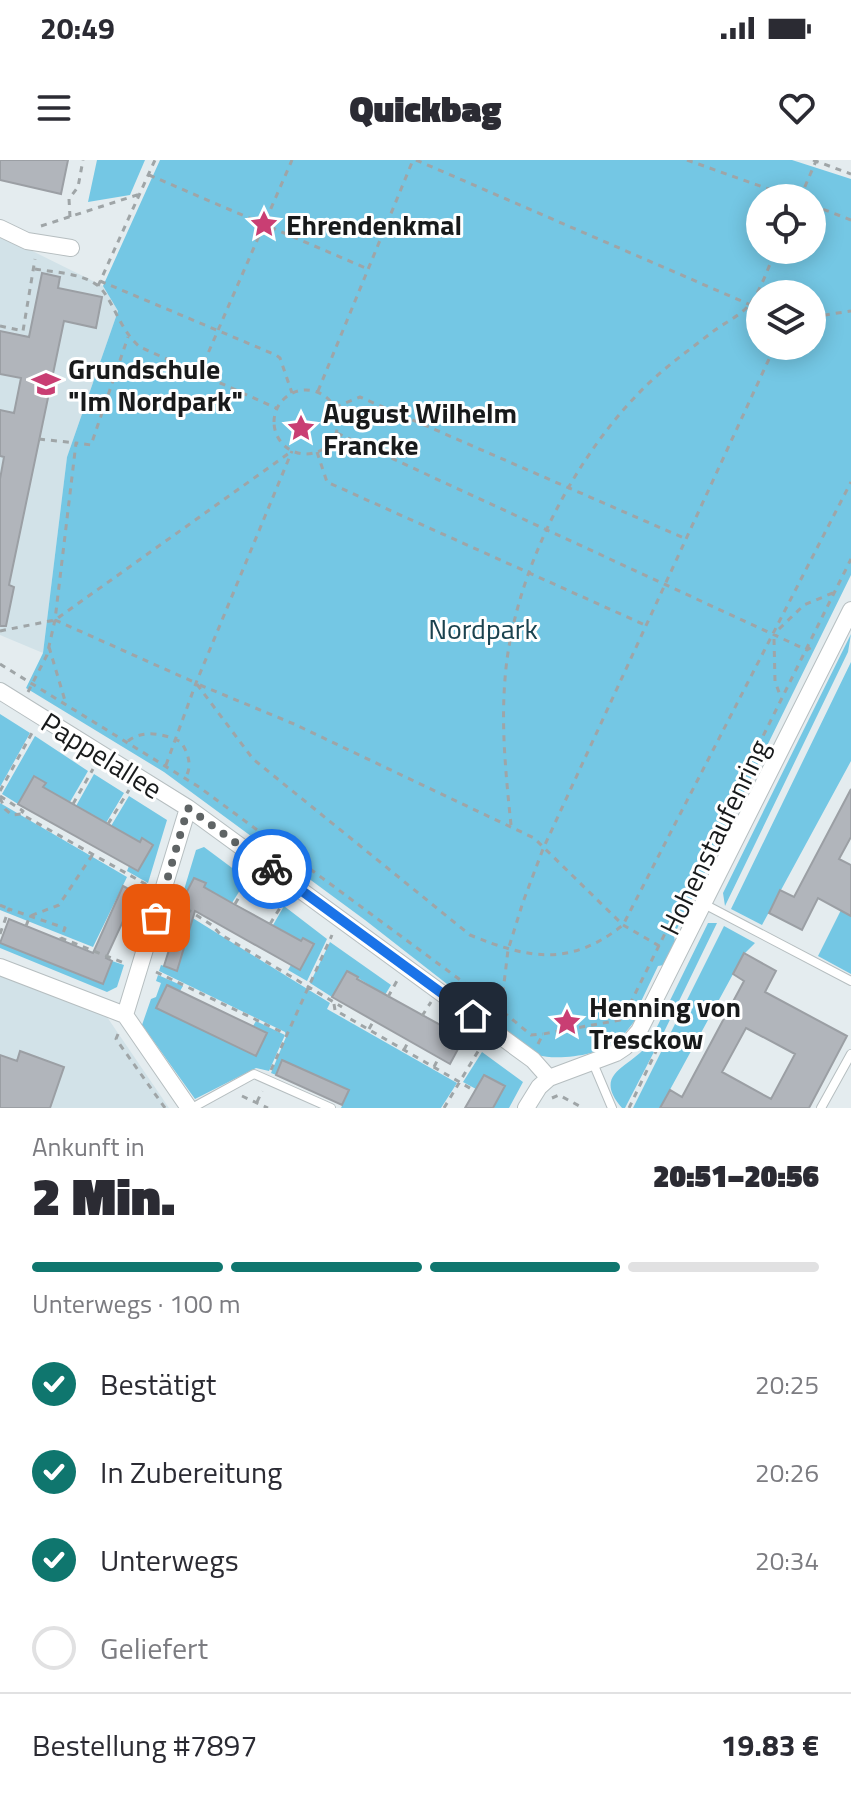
<!DOCTYPE html>
<html lang="de">
<head>
<meta charset="utf-8">
<style>
	:root { --surface:#fff; --page:#f2f2f3; --text:#2b2b33; --muted:#7c7c81; --line:#e1e1e2; --accent:#0f766e }
	body { margin:0; font-family:"Titillium Web",sans-serif; background:var(--page); color:var(--text); height:100vh; display:flex; flex-direction:column; font-size:30px; white-space:nowrap }
	* { box-sizing:border-box; margin:0 }
	p { font-size:26px; color:var(--muted) }
	.icon { flex:none; width:44px; height:44px; fill:none; stroke:currentColor; stroke-width:2; stroke-linecap:round; stroke-linejoin:round }
	.map { position:relative; height:948px; overflow:hidden }
	.panel { display:flex; flex-direction:column; background:var(--surface); flex:1 }
	.panel>* { flex:none }
	.tools { position:absolute; left:746px; top:24px; display:grid; gap:16px }
	.tools a { display:grid; place-items:center; width:80px; height:80px; border-radius:50%; background:var(--surface); box-shadow:0 4px 20px #0003; font-size:40px }
	.pin { position:absolute; display:grid; place-items:center; width:68px; height:68px; color:#fff; margin:-34px; border-radius:16px; box-shadow:0 4px 12px #0006 }
	.courier { position:absolute; display:grid; place-items:center; width:80px; height:80px; margin:-40px; border:6px solid #1a73e8; border-radius:50%; background:#fff; color:#222; box-shadow:0 2px 10px #0007 }
	.overview em { font-style:normal; font-weight:800 }
	.overview div { display:flex; flex-direction:column-reverse }
	.overview { display:flex; align-items:center; justify-content:space-between; height:136px; padding:0 32px }
	h1 { font-size:52px; font-weight:800; line-height:60px }
	.bar { display:grid; grid-template-columns:repeat(4,1fr); gap:12px 8px; align-content:center; height:96px; padding:0 32px }
	.bar i { height:10px; border-radius:6px; background:var(--line) }
	.bar .active { background:var(--accent) }
	.bar p { grid-column:span 4 }
	.line { display:flex; align-items:center; gap:20px; padding:0 32px; border-top:2px solid var(--line) }
	.line div { flex:1 }
	ol { padding:0 32px; list-style:none }
	li { display:flex; align-items:center; gap:24px; height:88px }
	li p { margin-inline-start:auto }
	li .icon { padding:8px; border-radius:50%; background:var(--accent); color:#fff; stroke-width:4 }
	li:last-child { color:var(--muted) }
	li i { width:44px; height:44px; border:4px solid var(--line); border-radius:50% }
	.status { display:flex; justify-content:space-between; align-items:center; height:56px; padding:0 40px; background:var(--surface); direction:ltr }
	.status svg { height:22px; fill:currentColor }
	header { display:flex; justify-content:space-between; align-items:center; height:104px; padding:0 32px; background:var(--surface); font-size:36px; font-weight:800 }
	.map>svg:first-child { display:block }
	.built { fill:#d2e2e8 }
	.green { fill:#74c7e4; fill-rule:evenodd }
	.building { fill:#b1b5bb; stroke:#9b9fa4; stroke-width:2; fill-rule:evenodd }
	.lines { fill:none; stroke-linecap:round; stroke-linejoin:round }
	.service-casing { stroke:#b6bec0; stroke-width:10 }
	.minor-casing { stroke:#b6bec0; stroke-width:18 }
	.path { stroke:#9fa5a7; stroke-width:3; stroke-dasharray:6 6; stroke-linecap:butt }
	.service { stroke:#fff; stroke-width:8 }
	.minor { stroke:#fff; stroke-width:16 }
	.done { stroke:#5f6465; stroke-width:8; stroke-dasharray:0 14.4 }
	.route { stroke:#1a73e8; stroke-width:10 }
	.labels { text-anchor:middle; dominant-baseline:central; stroke-width:6; stroke-linejoin:round; paint-order:stroke }
	.poi-label { font-size:28px; font-weight:bold; fill:#181a1b; stroke:#fff; text-anchor:start }
	.park-label { font-size:28px; fill:#1a424f; stroke:#fff }
	.street-label { font-size:28px; fill:#181a1b; stroke:#fff }
</style>
</head>
<body>
<div class="status"><b>20:49</b><svg viewBox="0 0 49 12"><path d="M0 12V9h3v3zM5 12V6h3v6zM10 12V3h3v9zM15 12V0h3v12zM26 1h20v11H26zM47 4h2v5h-2z"/></svg></div>
<header><svg class="icon" aria-label="menu" viewBox="0 0 24 24"><path d="M4 6h16M4 12h16M4 18h16"/></svg>Quickbag<svg class="icon" aria-label="heart" viewBox="0 0 24 24"><path d="M12 20l-8-8c-3-5 5-10 8-4 3-6 11-1 8 4z"/></svg></header>
<div class="map">
<svg width="851" height="948" viewBox="0 0 851 948">
	<rect width="100%" height="100%" fill="#e4ecef"/>
	<path class="built" d="M 0,75 L 103,126 L 118,151 L 67,297 L 43,493 L 0,475 Z
		M 0,815 L 107,857 L 169,948 L 0,948 Z"/>
	<path class="green" d="M 97,0 L 145,0 L 130,35 L 88,42 Z
		M 160,0 L 792,0 L 851,19 L 851,415 L 674,775 L 675,782 L 664,805 L 658,806 L 636,852 L 638,857 C 631,865 625,874 617,881 C 602,895 557,901 538,895 L 365,760 L 164,612 L 26,528 L 43,493 L 67,297 L 118,151 L 103,126 ZM 760,38 L 812,38 L 812,90 L 760,90 ZM 760,134 L 812,134 L 812,186 L 760,186 Z
		M 851,474 L 848,492 L 725,746 L 723,733 Z
		M 851,502 L 851,601 L 762,765 L 731,749 Z
		M 0,554 L 30,573 L 0,627 Z
		M 35,576 L 88,611 L 70,642 L 43,627 L 46,623 L 34,616 L 18,644 L 2,634 Z
		M 94,614 L 124,633 L 106,663 L 76,646 Z
		M 129,636 L 167,660 L 148,723 L 127,711 L 129,706 L 138,710 L 153,685 L 143,678 L 140,682 L 111,666 Z
		M 0,643 L 127,717 L 93,787 L 0,750 Z
		M 204,687 L 247,719 L 232,743 L 204,727 L 205,723 L 194,718 L 180,743 L 196,690 Z
		M 284,746 L 327,779 L 307,821 L 288,810 L 291,805 L 300,810 L 314,784 L 303,778 L 301,781 L 273,765 Z
		M 178,749 L 330,843 L 327,849 L 457,923 L 441,948 L 341,948 L 349,931 L 282,901 L 276,915 L 271,913 L 286,877 L 285,872 L 159,811 L 161,805 L 177,810 L 190,769 L 174,763 Z
		M 841,750 L 851,756 L 851,814 L 818,796 Z
		M 708,763 L 717,763 L 662,876 L 654,873 Z
		M 724,766 L 755,783 L 744,794 L 660,948 L 633,948 Z
		M 330,782 L 391,825 L 385,835 L 347,811 L 332,837 L 310,823 Z
		M 0,783 L 102,824 L 112,801 L 124,805 L 117,827 L 107,832 L 0,788 Z
		M 158,815 L 183,826 L 180,831 L 167,825 L 156,848 L 256,896 L 267,873 L 253,866 L 256,861 L 285,875 L 269,911 L 256,908 L 195,939 L 142,865 L 151,839 L 156,837 L 161,823 L 156,821 Z
		M 648,884 L 656,888 L 625,948 L 622,948 C 591,912 631,908 648,884 Z
		M 482,892 L 523,922 L 509,948 L 493,948 L 504,926 L 484,915 L 476,929 L 463,922 Z"/>
	<path class="building" d="M 0,0 L 68,0 L 61,34 L 0,20 Z
		M 42,113 L 60,117 L 58,128 L 102,137 L 96,168 L 64,161 L 9,425 L 14,427 L 6,466 L 0,466 L 0,319 L 4,297 L 0,296 L 0,250 L 14,253 L 21,218 L 0,214 L 0,171 L 29,177 Z
		M 34,616 L 46,623 L 43,627 L 140,682 L 142,678 L 153,685 L 138,711 L 18,644 Z
		M 851,629 L 851,677 L 839,699 L 851,705 L 851,756 L 818,738 L 802,770 L 769,753 L 780,730 L 794,737 Z
		M 194,718 L 206,723 L 204,727 L 232,743 L 301,781 L 303,778 L 314,784 L 300,810 L 195,751 L 177,811 L 164,806 L 183,745 L 181,743 Z
		M 123,726 L 136,733 L 106,798 L 112,801 L 103,824 L 0,783 L 9,759 L 93,793 Z
		M 744,793 L 776,811 L 765,832 L 847,876 L 809,948 L 660,948 L 670,930 L 682,937 L 744,821 L 733,814 ZM 746,868 L 795,894 L 771,939 L 722,912 Z
		M 347,811 L 358,817 L 357,819 L 464,878 L 450,904 L 332,837 Z
		M 167,825 L 267,873 L 256,896 L 156,848 Z
		M 20,891 L 64,907 L 50,948 L 0,948 L 0,895 L 17,901 Z
		M 282,900 L 349,930 L 342,945 L 276,915 Z
		M 484,915 L 505,926 L 493,948 L 465,948 Z"/>
	<g class="lines">
		<defs>
			<path id="service" d="M 704,744 L 851,821
				M 593,903 L 612,948
				M 192,948 L 254,914 L 331,948
				M 821,948 L 851,894"/>
			<path id="minor" d="M 0,68 L 27,81 L 71,88
				M 0,531 L 188,648 L 533,900 L 549,918
				M 0,807 L 125,855
				M 125,855 L 188,648
				M 125,855 L 189,948
				M 526,948 L 539,927 L 549,918 L 616,893 L 625,887 L 639,871 L 851,450"/>
		</defs>
		<use href="#service" class="service-casing"/>
		<use href="#minor" class="minor-casing"/>
		<path class="path" d="M 416,0 L 760,149
			M 687,0 L 794,38
			M 813,0 L 851,14
			M 149,15 L 368,109
			M 800,38 L 816,1
			M 812,45 L 851,60
			M 70,57 L 69,39 L 78,27 L 83,0
			M 41,66 L 140,34
			M 35,109 C 53,112 81,113 97,125 C 112,136 119,170 140,187 L 276,248
			M 100,121 L 276,195 L 280,198 L 292,233
			M 98,126 L 155,0
			M 812,157 L 851,151
			M 0,166 L 23,171 L 35,99
			M 199,214 L 292,0
			M274 262a32 32 0 1 1 64 0a32 32 0 1 1-64 0Z
			M 318,231 L 413,0
			M 335,247 L 360,237 L 684,378
			M 337,273 L 807,490 L 815,485
			M 39,279 L 76,283
			M 317,292 L 327,322 L 645,465
			M 55,460 L 196,523 L 253,599 L 470,775 C 529,799 570,807 623,765 L 851,322
			M 779,469 L 804,445 L 835,432
			M 0,471 L 55,460 L 292,291
			M 774,479 L 775,521 L 781,538
			M 49,487 L 66,544
			M 0,504 L 199,627 L 501,850 L 531,875 L 543,874
			M 200,525 L 294,564 L 534,678 L 623,765 L 661,787
			M 28,532 L 47,495 L 55,460 L 76,283 L 91,285 L 128,177
			M 128,581 C 143,569 165,574 181,582 C 188,593 193,606 185,618
			M 166,605 L 196,523 L 292,291
			M 0,631 L 33,571
			M 0,636 L 23,651 L 21,654
			M 0,638 L 5,649 L 12,655 L 21,654 L 149,726
			M 73,644 L 93,609
			M 108,664 L 129,630
			M 511,665 C 506,616 501,568 505,519 C 512,421 568,307 636,236 C 659,211 688,191 715,170 C 726,162 741,155 749,145 C 760,133 769,105 776,90
			M 176,742 L 213,766 L 220,774 L 342,847
			M 235,744 L 253,713
			M 0,745 L 9,749
			M 270,764 L 285,740
			M 26,766 L 30,756 L 59,745 L 93,694
			M 0,774 L 9,749 L 65,768 L 61,778 L 124,803
			M 156,812 L 286,874
			M 388,837 L 398,819
			M 334,844 L 335,850 L 475,931
			M 422,856 L 431,842
			M 500,857 L 508,790 L 523,742 L 543,689 L 775,186
			M 369,869 L 374,860
			M 118,874 L 116,879 L 165,948
			M 538,884 L 543,874 L 620,860 L 627,850 L 851,399
			M 404,890 L 409,880
			M 434,907 L 439,897
			M 271,910 L 332,775
			M 242,936 L 268,948
			M 552,938 L 559,935 L 583,948
			M 257,942 L 262,931
			M 444,948 L 483,883
			M 629,948 L 660,883 L 654,879"/>
		<use href="#service" class="service"/>
		<use href="#minor" class="minor"/>
	</g>
	<g class="lines">
		<path class="done" d="M 156,758 L 188,648 L 272,709"/>
		<path class="route" d="M 272,709 L 473,856"/>
	</g>
	<defs>
		<symbol id="sight-bare" viewBox="-9 -9 18 18"><path d="M0-6L1.8-2.2L6-1.7L2.9 1.2L3.7 5.4L0 3.3L-3.7 5.4L-2.9 1.2L-6-1.7L-1.8-2.2Z" fill="#c93e73" stroke="#fff" stroke-width="2.5" paint-order="stroke"/></symbol>
		<symbol id="school-bare" viewBox="-9 -9 18 18"><path d="M0-5L7-2L0 1L-7-2ZM-4 1L0 2.5L4 1V4Q0 6-4 4Z" fill="#c93e73" stroke="#fff" stroke-width="2.5" paint-order="stroke"/></symbol>
	</defs>
	<g fill-rule="evenodd">
		<use href="#sight-bare" x="244" y="44" width="40" height="40"/>
		<use href="#school-bare" x="26" y="204" width="40" height="40"/>
		<use href="#sight-bare" x="281" y="248" width="40" height="40"/>
		<use href="#sight-bare" x="547" y="842" width="40" height="40"/>
	</g>
	<g class="labels">
		<g class="poi-label">
			<text x="286" y="64">Ehrendenkmal</text>
			<text x="68" y="208">Grundschule<tspan x="68" dy="32">"Im Nordpark"</tspan></text>
			<text x="323" y="252">August Wilhelm<tspan x="323" dy="32">Francke</tspan></text>
			<text x="589" y="846">Henning von<tspan x="589" dy="32">Tresckow</tspan></text>
		</g>
		<g class="park-label">
			<text x="483" y="468">Nordpark</text>
		</g>
		<g class="street-label">
			<text transform="translate(102 595) rotate(32)">Pappelallee</text>
			<text transform="translate(714 677) rotate(-64)">Hohenstaufenring</text>
		</g>
	</g>
</svg>
<div class="tools">
<a><svg class="icon" aria-label="locate" viewBox="0 0 24 24"><circle cx="12" cy="12" r="6"/><path d="M12 2v4M12 18v4M2 12h4M18 12h4"/></svg></a>
<a><svg class="icon" aria-label="layers" viewBox="0 0 24 24"><path d="M12 4l9 5-9 5-9-5zM3 14l9 5 9-5"/></svg></a>
</div>
<div class="pin" style="left:156px;top:758px;background:#ea580c"><svg class="icon" aria-label="bag" viewBox="0 0 24 24"><path d="M5 8h14l-1 12H6zM9 8a3 3 0 0 1 6 0"/></svg></div>
<div class="pin" style="left:473px;top:856px;background:#1f2937"><svg class="icon" aria-label="home" viewBox="0 0 24 24"><path d="M3 11l9-7 9 7M6 9v11h12V9"/></svg></div>
<div class="courier" style="left:272px;top:709px"><svg class="icon" aria-label="bike" viewBox="0 0 24 24"><circle cx="6" cy="16" r="4"/><circle cx="18" cy="16" r="4"/><path d="M6 16l4-8h5l3 8M10 8l3 8H6M13 5h3"/></svg></div>
</div>
<section class="panel">
<div class="overview"><div><h1>2 Min.</h1><p>Ankunft in</p></div><em>20:51–20:56</em></div>
<div class="bar"><i class="active"></i><i class="active"></i><i class="active"></i><i></i><p>Unterwegs · 100 m</p></div>
<ol>
<li><svg class="icon" aria-label="check" viewBox="0 0 24 24"><path d="M5 12l5 5 9-10"/></svg>Bestätigt<p>20:25</p></li>
<li><svg class="icon" aria-label="check" viewBox="0 0 24 24"><path d="M5 12l5 5 9-10"/></svg>In Zubereitung<p>20:26</p></li>
<li><svg class="icon" aria-label="check" viewBox="0 0 24 24"><path d="M5 12l5 5 9-10"/></svg>Unterwegs<p>20:34</p></li>
<li><i></i>Geliefert</li>
</ol>
<div class="line" style="height:104px"><div>Bestellung #7897</div><b>19.83 €</b></div>
</section>
</body>
</html>
